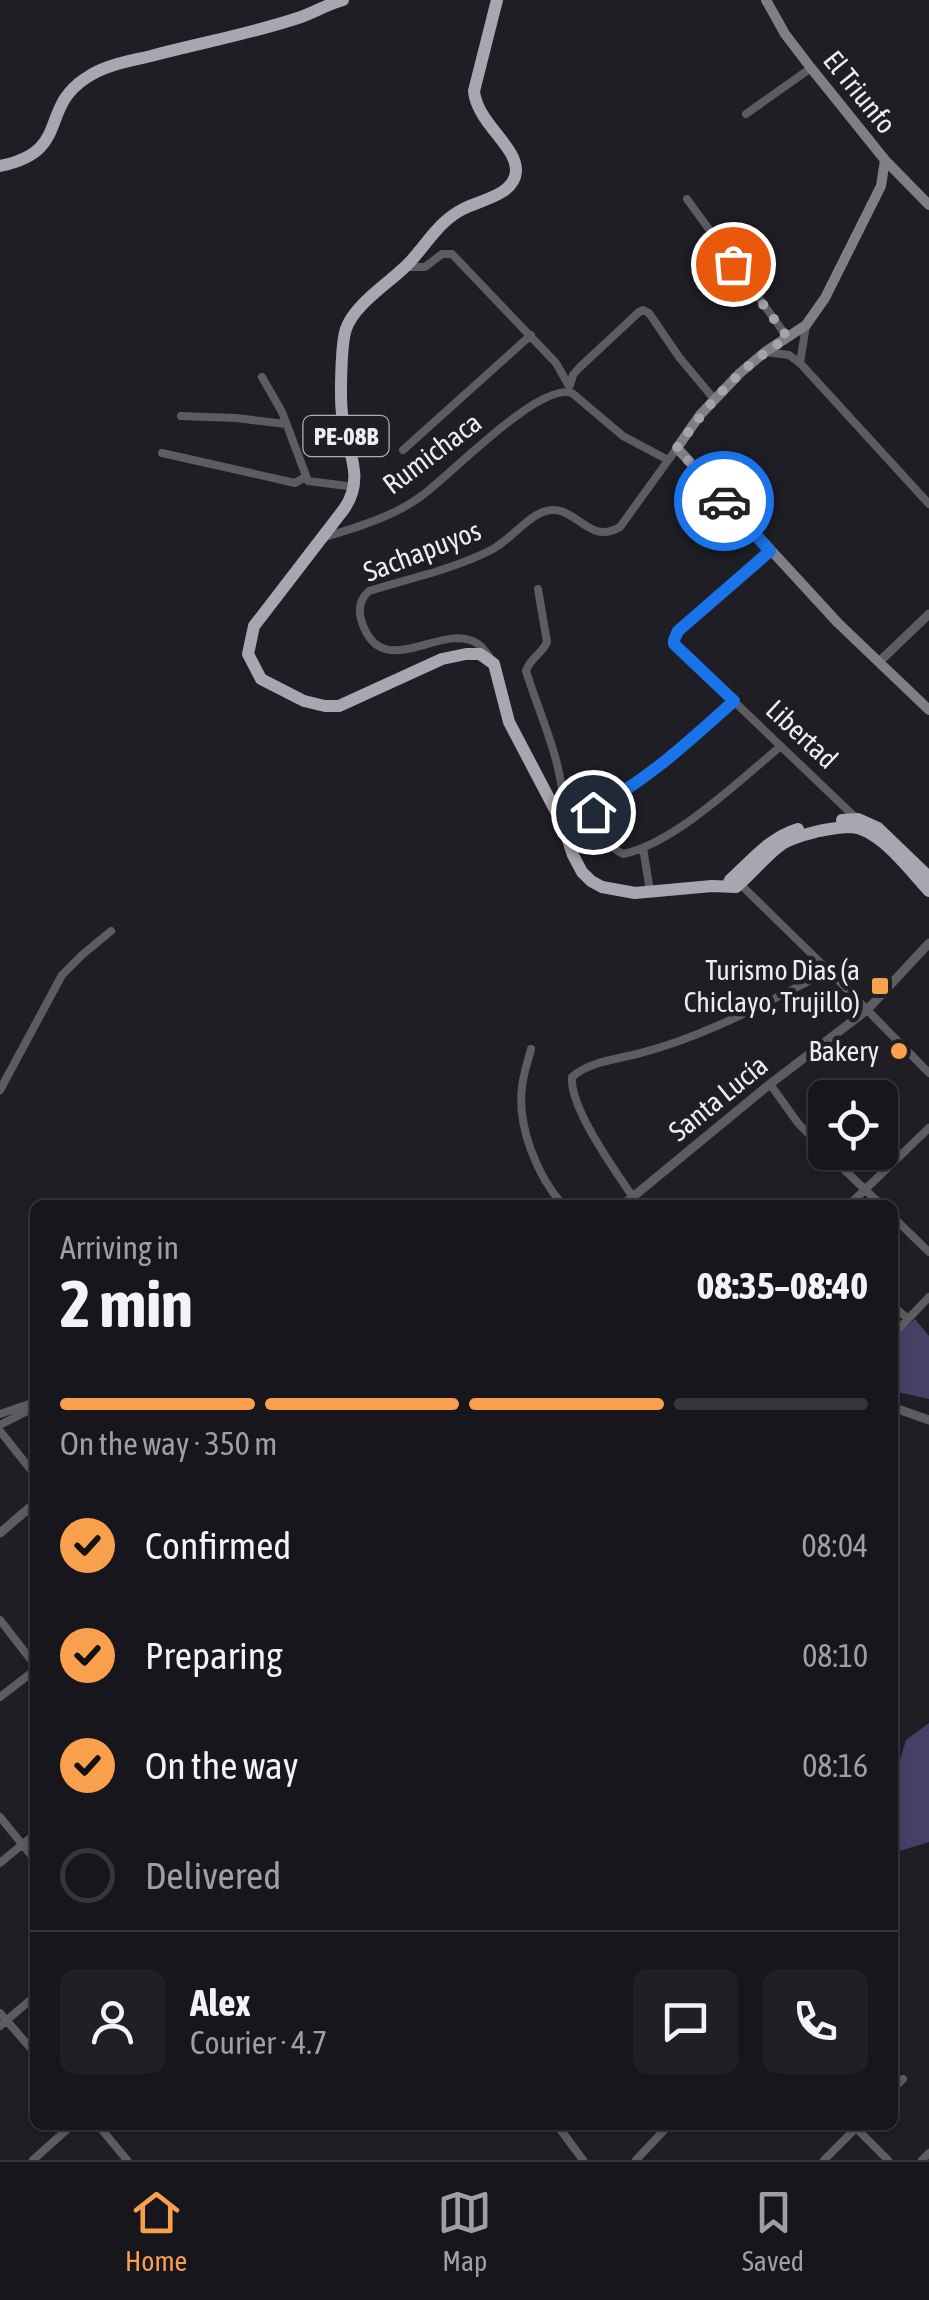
<!DOCTYPE html>
<html lang="en">
<head>
<meta charset="utf-8">
<style>
	:root { --surface:#17161c; --page:#201f25; --text:#f1f3f6; --muted:#9e9fa3; --line:#36353b; --accent:#f9a04d }
	body { margin:0; font-family:"Asap Condensed",sans-serif; background:var(--page); color:var(--text); height:100vh; display:flex; flex-direction:column; font-size:38px; white-space:nowrap }
	* { box-sizing:border-box; margin:0 }
	p { font-size:32px; color:var(--muted) }
	.icon { flex:none; width:55px; height:55px; fill:none; stroke:currentColor; stroke-width:2; stroke-linecap:round; stroke-linejoin:round }
	.map { position:relative; flex:1; overflow:hidden }
	.panel { position:absolute; left:30px; top:1200px; width:868px; height:930px; display:flex; flex-direction:column; background:var(--surface); border-radius:15px; box-shadow:0 2px 8px #0004,0 0 0 2px var(--line) }
	.panel>* { flex:none }
	.controls { position:absolute; left:808px; top:1080px; display:grid; gap:20px }
	.controls a { display:grid; place-items:center; width:90px; height:90px; border-radius:15px; background:var(--surface); box-shadow:0 2px 8px #0004,0 0 0 2px var(--line); font-size:50px }
	.pin { position:absolute; display:grid; place-items:center; width:85px; height:85px; color:#fff; margin:-42px; border:5px solid #fff; border-radius:50%; box-shadow:0 2px 10px #0007 }
	.courier { position:absolute; display:grid; place-items:center; width:100px; height:100px; margin:-50px; border:8px solid #1a73e8; border-radius:50%; background:#fff; color:#222; box-shadow:0 2px 12px #0007 }
	.overview em { font-style:normal; font-weight:700 }
	.overview div { display:flex; flex-direction:column-reverse }
	.overview { display:flex; align-items:center; justify-content:space-between; height:170px; padding:0 30px }
	h1 { font-size:65px; font-weight:700; line-height:75px }
	.bar { display:grid; grid-template-columns:repeat(4,1fr); gap:15px 10px; align-content:center; height:120px; padding:0 30px }
	.bar i { height:12px; border-radius:8px; background:var(--line) }
	.bar .active { background:var(--accent) }
	.bar p { grid-column:span 4 }
	.line { display:flex; align-items:center; gap:25px; padding:0 30px; border-top:2px solid var(--line) }
	.line div { flex:1 }
	.round { display:grid; place-items:center; flex:none; width:105px; height:105px; border-radius:15px; background:var(--page) }
	ol { padding:0 30px; list-style:none }
	li { display:flex; align-items:center; gap:30px; height:110px }
	li p { margin-inline-start:auto }
	li .icon { padding:10px; border-radius:50%; background:var(--accent); color:#111; stroke-width:4 }
	li:last-child { color:var(--muted) }
	li i { width:55px; height:55px; border:5px solid var(--line); border-radius:50% }
	.tab-bar { display:flex; justify-content:space-around; align-items:center; height:140px; border-top:2px solid var(--line); background:var(--surface); font-size:28px; color:var(--muted) }
	.tab-bar a { display:grid; justify-items:center; gap:5px }
	.tab-bar .active { color:var(--accent) }
	.map>svg:first-child { display:block }
	.green { fill:#483f66 }
	.lines { fill:none; stroke-linecap:round; stroke-linejoin:round }
	.minor { stroke:#5d5c61; stroke-width:8 }
	.tertiary { stroke:#5d5c61; stroke-width:9 }
	.secondary { stroke:#807f86; stroke-width:10 }
	.trunk { stroke:#a8a6b0; stroke-width:12 }
	.done { stroke:#a5a4aa; stroke-width:10; stroke-dasharray:0 18 }
	.route { stroke:#1a73e8; stroke-width:12 }
	.poi-dot { fill:#f9a04d; stroke:#1f1e25; stroke-width:4 }
	.labels { text-anchor:middle; dominant-baseline:central; stroke-width:9; stroke-linejoin:round; paint-order:stroke }
	.shield { fill:#1f1e25; stroke:#afaeb4; stroke-width:2.5 }
	.shield-label { font-size:25px; font-weight:bold; fill:#edecf1 }
	.street-label { font-size:28px; fill:#edecf1; stroke:#1f1e25 }
	.poi-label { font-size:28px; fill:#edecf1; stroke:#1f1e25; text-anchor:end }
</style>
</head>
<body>
<div class="map">
<svg width="929" height="2160" viewBox="0 0 929 2160">
	<rect width="100%" height="100%" fill="#1f1e25"/>
	<path class="green" d="M 915,1319 L 929,1336 L 929,1399 L 893,1391 L 893,1340 Z
		M 929,1723 L 929,1842 L 893,1853 L 893,1782 L 906,1740 Z"/>
	<g class="lines">
		<path class="minor" d="M 746,114 L 811,68
			M 687,199 L 788,338
			M 406,267 L 425,267 L 442,254 L 452,254 L 556,363 L 569,386
			M 765,352 L 789,355 L 800,363 L 929,504
			M 800,363 L 806,325
			M 262,377 L 282,412 L 308,481 L 355,487
			M 570,385 L 573,375 L 579,368 L 639,312 L 643,310 L 649,313 L 679,357 L 714,399
			M 181,416 L 236,418 L 286,424
			M 403,450 L 531,335
			M 162,453 L 295,483 L 305,477
			M 325,537 C 358,527 392,517 420,497 C 450,476 538,382 572,393 L 623,436 L 668,460
			M 770,551 L 678,631 L 673,640 L 674,644 L 858,820
			M 538,589 L 547,642 C 542,654 530,658 526,671 C 541,719 567,770 563,821
			M 489,656 C 486,653 482,646 478,644 C 443,619 380,687 361,619 C 358,608 360,599 369,591 C 410,578 455,569 493,549 C 511,539 526,518 543,512 C 575,500 586,547 620,527 L 677,448
			M 734,701 C 690,741 647,782 594,808 C 598,827 603,844 623,854 C 675,843 740,780 781,746
			M 643,848 L 650,891
			M 738,882 L 829,971 L 929,1073
			M 531,1049 C 528,1061 523,1075 522,1087 C 517,1126 537,1176 563,1205
			M 770,1084 L 798,1123 L 825,1151
			M 0,1090 L 62,975 L 82,955 L 111,931
			M 826,1152 L 881,1205
			M 633,1197 C 616,1172 569,1107 572,1077 C 588,1062 617,1059 637,1054 C 705,1037 767,1002 829,971
			M 849,1205 L 929,1128
			M 892,1216 L 929,1252
			M 892,1305 L 908,1319
			M 892,1336 L 929,1297
			M 0,1414 L 35,1402
			M 0,1425 L 35,1407
			M 0,1431 L 35,1475
			M 0,1620 L 35,1665
			M 0,1697 L 35,1670
			M 0,1817 L 35,1860
			M 0,1863 L 35,1834
			M 0,2013 L 35,2053
			M 0,2026 L 35,1996
			M 892,2090 L 903,2079
			M 98,2125 L 127,2160
			M 557,2125 L 583,2160
			M 853,2125 L 888,2160
			M 33,2160 L 72,2125
			M 636,2160 L 669,2125
			M 824,2160 L 859,2125
			M 922,2160 L 929,2153"/>
		<path class="tertiary" d="M 880,661 L 929,614
			M 623,1205 L 770,1084 L 867,1010 L 929,943
			M 892,1407 L 929,1420
			M 0,1533 L 35,1503"/>
		<path class="secondary" d="M 766,0 L 785,34 L 811,68 L 885,160 L 929,205
			M 885,160 L 881,186 L 825,298 L 806,325 L 765,352 L 740,373 L 700,415 L 677,448 L 838,623 L 929,710"/>
		<path class="trunk" d="M 497,0 L 474,91 C 477,123 517,146 516,171 C 515,195 480,200 463,209 C 439,221 427,244 409,263 C 391,282 354,304 346,329 C 341,343 340,397 342,413 C 345,448 367,476 344,509 L 254,626 L 248,654 L 261,679 L 304,701 L 325,706 L 339,706 L 442,659 L 466,654 L 480,654 L 494,664 L 509,722 L 563,825 L 573,855 L 582,872 L 591,881 L 602,887 L 635,893 L 712,886 L 736,887 C 752,874 765,856 782,844 C 793,837 807,834 819,831 C 829,829 840,827 851,827 C 880,829 910,871 929,891
			M 0,166 C 72,151 38,109 86,78 C 104,65 130,61 151,56 C 200,43 254,33 301,17 C 315,12 328,4 343,0
			M 842,820 L 858,819 L 878,828 L 929,877
			M 728,885 L 730,880 C 752,860 769,838 798,829"/>
	</g>
	<g class="lines">
		<path class="done" d="M 724,501 L 677,448 C 708,404 741,365 788,338 L 733,264"/>
		<path class="route" d="M 593,812 L 594,808 C 647,781 689,741 734,701 L 674,644 L 674,640 L 678,631 L 770,551 L 724,501"/>
	</g>
	<g class="poi-dot">
		<rect x="870" y="976" width="20" height="20" rx="5"/>
		<circle cx="899" cy="1051" r="10"/>
	</g>
	<g class="labels">
		<rect class="shield" x="303.5" y="416" width="85" height="40" rx="8"/>
		<g class="shield-label">
			<text x="346" y="436">PE-08B</text>
		</g>
		<g class="street-label">
			<text transform="translate(860 92) rotate(51)">El Triunfo</text>
			<text transform="translate(432 453) rotate(-37)">Rumichaca</text>
			<text transform="translate(422 551) rotate(-21)">Sachapuyos</text>
			<text transform="translate(802 734) rotate(43)">Libertad</text>
			<text transform="translate(718 1098) rotate(-39)">Santa Lucía</text>
		</g>
		<g class="poi-label">
			<text x="860" y="970">Turismo Dias (a<tspan x="860" dy="32">Chiclayo, Trujillo)</tspan></text>
			<text x="879" y="1051">Bakery</text>
		</g>
	</g>
</svg>
<div class="controls">
<a><svg class="icon" aria-label="locate" viewBox="0 0 24 24"><circle cx="12" cy="12" r="6"/><path d="M12 2v4M12 18v4M2 12h4M18 12h4"/></svg></a>
</div>
<div class="pin" style="left:733px;top:264px;background:#ea580c"><svg class="icon" aria-label="bag" viewBox="0 0 24 24"><path d="M5 8h14l-1 12H6zM9 8a3 3 0 0 1 6 0"/></svg></div>
<div class="pin" style="left:593px;top:812px;background:#1f2937"><svg class="icon" aria-label="home" viewBox="0 0 24 24"><path d="M3 11l9-7 9 7M6 9v11h12V9"/></svg></div>
<div class="courier" style="left:724px;top:501px"><svg class="icon" aria-label="car" viewBox="0 0 24 24"><path d="M5 17H2v-5l4-1 3-4h7l3 4 3 1v5h-3M9 17h6M6 11h13"/><circle cx="7" cy="17" r="2"/><circle cx="17" cy="17" r="2"/></svg></div>
<section class="panel">
<div class="overview"><div><h1>2 min</h1><p>Arriving in</p></div><em>08:35–08:40</em></div>
<div class="bar"><i class="active"></i><i class="active"></i><i class="active"></i><i></i><p>On the way · 350 m</p></div>
<ol>
<li><svg class="icon" aria-label="check" viewBox="0 0 24 24"><path d="M5 12l5 5 9-10"/></svg>Confirmed<p>08:04</p></li>
<li><svg class="icon" aria-label="check" viewBox="0 0 24 24"><path d="M5 12l5 5 9-10"/></svg>Preparing<p>08:10</p></li>
<li><svg class="icon" aria-label="check" viewBox="0 0 24 24"><path d="M5 12l5 5 9-10"/></svg>On the way<p>08:16</p></li>
<li><i></i>Delivered</li>
</ol>
<div class="line" style="height:180px"><a class="round"><svg class="icon" aria-label="person" viewBox="0 0 24 24"><circle cx="12" cy="8" r="4"/><path d="M4 21q1-7 8-7t8 7"/></svg></a><div><b>Alex</b><p>Courier · 4.7</p></div><a class="round"><svg class="icon" aria-label="chat" viewBox="0 0 24 24"><path d="M4 5h16v11H9l-5 4z"/></svg></a><a class="round"><svg class="icon" aria-label="phone" viewBox="0 0 24 24"><path d="M5 4h4l2 5-3 2q2 4 5 5l2-3 5 2v4C11 20 4 13 5 4z"/></svg></a></div>
</section>
</div>
<nav class="tab-bar">
<a class="active"><svg class="icon" aria-label="home" viewBox="0 0 24 24"><path d="M3 11l9-7 9 7M6 9v11h12V9"/></svg>Home</a>
<a><svg class="icon" aria-label="map" viewBox="0 0 24 24"><path d="M3 6l6-2 6 2 6-2v14l-6 2-6-2-6 2zM9 4v14M15 6v14"/></svg>Map</a>
<a><svg class="icon" aria-label="saved" viewBox="0 0 24 24"><path d="M7 4h10v16l-5-4-5 4z"/></svg>Saved</a>
</nav>
</body>
</html>
